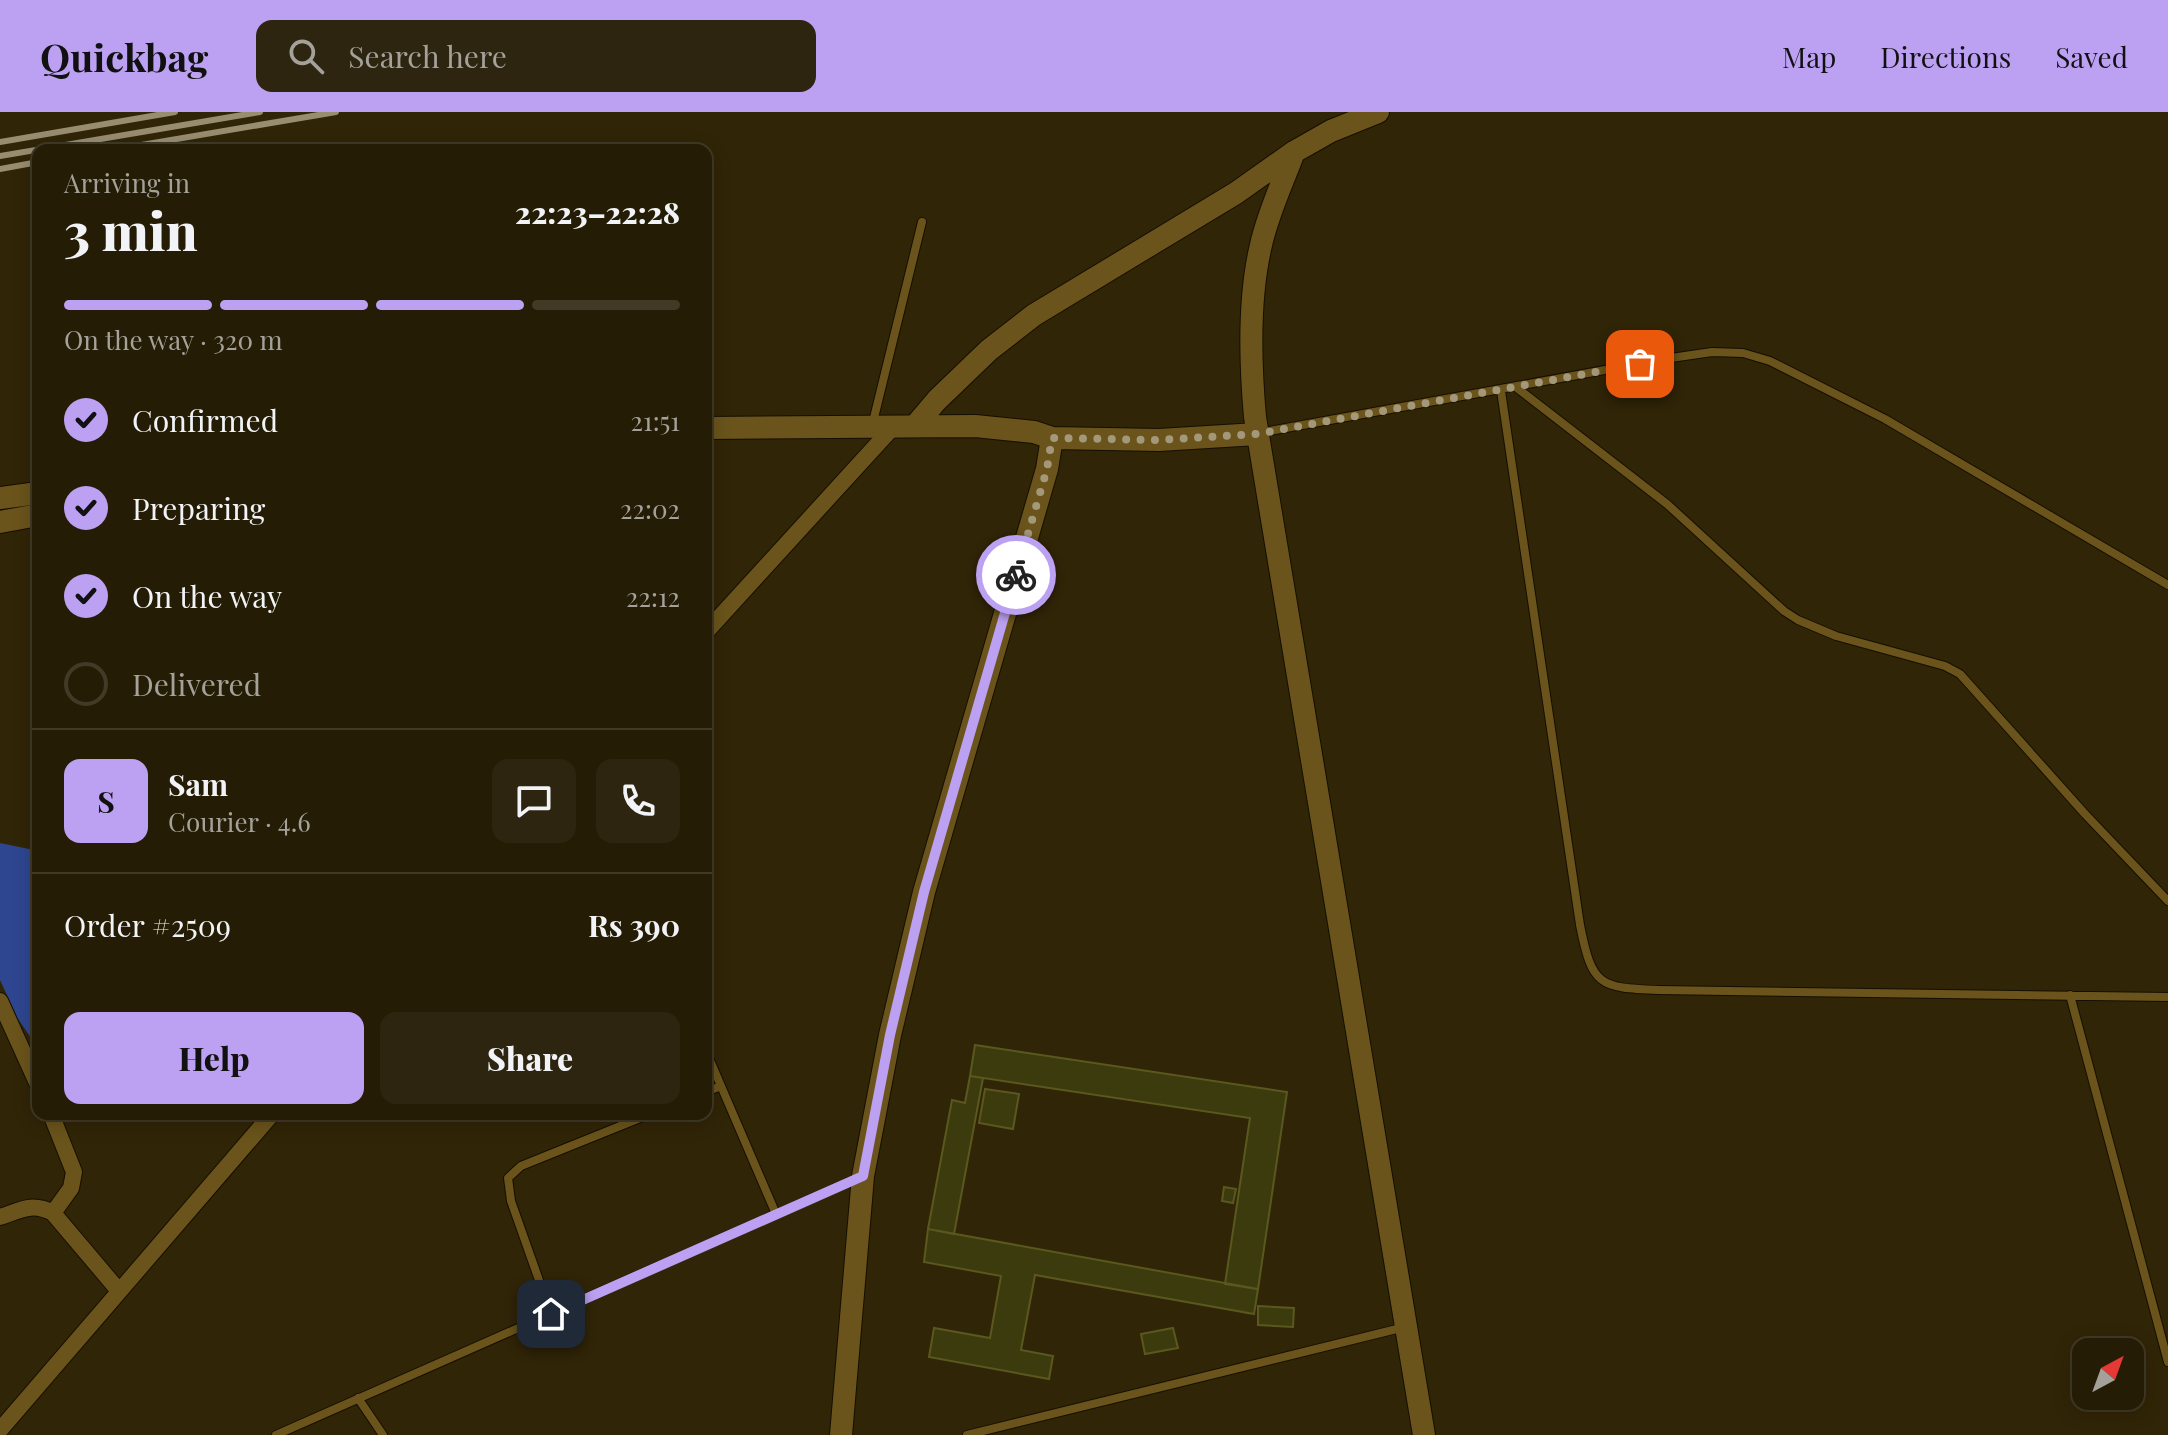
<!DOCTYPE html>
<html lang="en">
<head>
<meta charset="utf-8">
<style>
	:root { --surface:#251c05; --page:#2d250f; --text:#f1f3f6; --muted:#a3a19a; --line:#423a27; --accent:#bca0f2 }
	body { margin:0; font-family:"Playfair Display",serif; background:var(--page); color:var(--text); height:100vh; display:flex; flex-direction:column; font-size:30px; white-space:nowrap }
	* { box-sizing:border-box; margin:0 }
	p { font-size:26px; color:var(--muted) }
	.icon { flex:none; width:44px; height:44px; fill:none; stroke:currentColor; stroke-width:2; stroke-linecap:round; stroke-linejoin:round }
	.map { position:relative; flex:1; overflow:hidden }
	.details { position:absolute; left:32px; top:32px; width:680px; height:976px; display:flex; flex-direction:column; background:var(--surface); border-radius:16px; box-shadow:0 4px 20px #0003,0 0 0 2px var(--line) }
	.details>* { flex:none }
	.needle { width:52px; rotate:41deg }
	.fabs { position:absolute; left:2072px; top:1226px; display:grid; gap:16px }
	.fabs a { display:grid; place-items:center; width:72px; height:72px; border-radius:16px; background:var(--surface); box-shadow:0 4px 20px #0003,0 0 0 2px var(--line); font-size:40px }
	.pin { position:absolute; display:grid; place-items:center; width:68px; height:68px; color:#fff; margin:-34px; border-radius:16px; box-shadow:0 4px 12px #0006 }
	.courier { position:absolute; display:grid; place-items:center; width:80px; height:80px; margin:-40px; border:6px solid #bca0f2; border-radius:50%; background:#fff; color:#222; box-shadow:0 2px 10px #0007 }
	.summary em { font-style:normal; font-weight:800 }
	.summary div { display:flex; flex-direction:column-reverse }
	.summary { display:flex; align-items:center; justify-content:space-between; height:136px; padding:0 32px }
	h1 { font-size:52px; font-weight:800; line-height:60px }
	.bar { display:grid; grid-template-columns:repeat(4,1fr); gap:12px 8px; align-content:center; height:96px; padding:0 32px }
	.bar i { height:10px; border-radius:6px; background:var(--line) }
	.bar .current { background:var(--accent) }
	.bar p { grid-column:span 4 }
	.line { display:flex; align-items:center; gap:20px; padding:0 32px; border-top:2px solid var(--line) }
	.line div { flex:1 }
	.round { display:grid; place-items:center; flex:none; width:84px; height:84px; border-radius:16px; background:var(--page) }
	ol { padding:0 32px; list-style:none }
	li { display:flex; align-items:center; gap:24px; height:88px }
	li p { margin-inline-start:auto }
	li .icon { padding:8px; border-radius:50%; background:var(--accent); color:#111; stroke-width:4 }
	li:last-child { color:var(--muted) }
	li i { width:44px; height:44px; border:4px solid var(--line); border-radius:50% }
	.cta { display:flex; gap:16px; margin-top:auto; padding:16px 32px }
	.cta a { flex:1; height:92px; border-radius:16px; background:var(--accent); color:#111; font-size:32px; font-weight:800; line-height:92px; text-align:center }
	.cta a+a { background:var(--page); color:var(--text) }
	header { display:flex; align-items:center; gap:48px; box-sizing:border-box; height:112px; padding:0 40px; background:var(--accent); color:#111 }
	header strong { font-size:38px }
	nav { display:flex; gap:44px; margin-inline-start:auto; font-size:28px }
	.search { width:560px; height:72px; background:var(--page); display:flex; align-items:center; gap:20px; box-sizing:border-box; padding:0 28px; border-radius:16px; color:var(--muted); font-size:30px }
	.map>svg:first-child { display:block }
	.water { fill:#2e4690 }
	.building { fill:#3c3b0e; stroke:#5a581e; stroke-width:2 }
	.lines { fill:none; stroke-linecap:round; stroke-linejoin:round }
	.lane-casing { stroke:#160f01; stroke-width:10 }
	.street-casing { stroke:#160f01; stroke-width:18 }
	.secondary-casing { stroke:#160f01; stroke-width:24 }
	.lane { stroke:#6a541b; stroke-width:8 }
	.street { stroke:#6a541b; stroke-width:16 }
	.secondary { stroke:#6a541b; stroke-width:22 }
	.rail { stroke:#998d70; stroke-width:6 }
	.done { stroke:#a4987b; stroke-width:8; stroke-dasharray:0 14.4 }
	.route { stroke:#bca0f2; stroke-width:10 }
</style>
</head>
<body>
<header>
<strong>Quickbag</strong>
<div class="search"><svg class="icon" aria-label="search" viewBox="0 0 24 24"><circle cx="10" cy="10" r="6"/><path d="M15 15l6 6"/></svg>Search here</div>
<nav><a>Map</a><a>Directions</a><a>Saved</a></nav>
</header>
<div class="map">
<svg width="2168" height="1323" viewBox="0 0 2168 1323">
	<rect width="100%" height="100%" fill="#312507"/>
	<path class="water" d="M 0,731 L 29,737 L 38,735 L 38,936 L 18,907 L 0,868 Z"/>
	<path class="building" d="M 975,933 L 1287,980 L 1258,1177 L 1225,1172 L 1250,1006 L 970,964 Z
		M 970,964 L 983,966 L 954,1122 L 928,1117 L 952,988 L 965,991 Z
		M 985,977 L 1019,982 L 1013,1017 L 979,1011 Z
		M 1224,1075 L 1236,1077 L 1233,1091 L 1222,1089 Z
		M 928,1117 L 1258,1177 L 1254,1202 L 1035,1163 L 1021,1238 L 1053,1244 L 1049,1267 L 929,1245 L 934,1216 L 990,1226 L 1001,1164 L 924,1150 Z
		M 1258,1194 L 1294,1196 L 1293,1215 L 1258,1213 Z
		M 1173,1216 L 1178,1236 L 1145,1242 L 1141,1222 Z"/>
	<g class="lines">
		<defs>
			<path id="lane" d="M 1517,276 L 1667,392 L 1784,499 L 1798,508 L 1836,524 L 1945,554 L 1960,562 L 2085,702 L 2168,789
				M 1501,279 L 1580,813 C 1592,874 1599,876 1659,878 L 2168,885
				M 872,314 L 922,110
				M 1258,321 L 1671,246 L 1712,240 L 1743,241 L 1770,249 L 1885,307 L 2168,473
				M 2070,883 L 2168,1250
				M 706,939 L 776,1102
				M 706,980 L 721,974
				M 551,1202 L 511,1089 L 508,1066 L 521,1054 L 650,1002
				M 358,1286 L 383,1323
				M 276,1323 L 858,1066
				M 967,1323 L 1405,1215"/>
			<path id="street" d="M 706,520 L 894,314
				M 0,889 L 38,973
				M 51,1002 L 74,1060 L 71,1076 L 53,1101
				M 0,1105 C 21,1098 32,1090 53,1101 L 119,1179
				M 0,1318 L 272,1002"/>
			<path id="secondary" d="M 1294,40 C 1283,70 1268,101 1261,133 C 1248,187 1250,249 1255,305 L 1424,1323
				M 915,314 L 937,288 L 989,238 L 1034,203 L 1236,81 L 1294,40 L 1331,19 L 1378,0
				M 706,316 L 975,314 L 1034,320 L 1052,326 L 1047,357 L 924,780 L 890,923 L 863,1064 L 841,1323
				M 1052,326 L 1159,328 L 1257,322
				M 0,386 L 38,381
				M 0,410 L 38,403"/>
		</defs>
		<use href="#lane" class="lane-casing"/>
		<use href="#street" class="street-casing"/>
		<use href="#secondary" class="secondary-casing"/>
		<use href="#lane" class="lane"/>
		<use href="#street" class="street"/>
		<use href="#secondary" class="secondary"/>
		<path class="rail" d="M 0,30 L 175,0
			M 112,38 L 336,0
			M 0,44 L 260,0
			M 0,57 L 38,50"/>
	</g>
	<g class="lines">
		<path class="done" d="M 1016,463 L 1047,357 L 1052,326 L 1159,328 L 1257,322 L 1640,252"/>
		<path class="route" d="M 551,1202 L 863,1064 L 890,923 L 924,780 L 1016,463"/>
	</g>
</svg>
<div class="fabs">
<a><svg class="needle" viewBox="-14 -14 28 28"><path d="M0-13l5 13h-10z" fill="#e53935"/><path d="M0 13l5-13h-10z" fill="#a3a19a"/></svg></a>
</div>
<div class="pin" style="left:1640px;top:252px;background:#ea580c"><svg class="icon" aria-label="bag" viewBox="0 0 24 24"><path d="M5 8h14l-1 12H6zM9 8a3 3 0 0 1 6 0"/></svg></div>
<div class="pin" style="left:551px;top:1202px;background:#1f2937"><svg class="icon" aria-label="home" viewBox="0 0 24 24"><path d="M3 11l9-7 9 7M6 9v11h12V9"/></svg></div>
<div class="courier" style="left:1016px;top:463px"><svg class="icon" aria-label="bike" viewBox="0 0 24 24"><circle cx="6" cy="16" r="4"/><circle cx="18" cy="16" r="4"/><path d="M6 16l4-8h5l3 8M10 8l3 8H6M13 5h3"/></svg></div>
<section class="details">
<div class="summary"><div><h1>3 min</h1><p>Arriving in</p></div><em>22:23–22:28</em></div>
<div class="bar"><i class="current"></i><i class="current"></i><i class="current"></i><i></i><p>On the way · 320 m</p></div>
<ol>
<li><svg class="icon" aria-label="check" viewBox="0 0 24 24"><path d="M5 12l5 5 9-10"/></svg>Confirmed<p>21:51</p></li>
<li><svg class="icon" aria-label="check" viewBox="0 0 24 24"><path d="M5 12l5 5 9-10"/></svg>Preparing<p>22:02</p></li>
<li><svg class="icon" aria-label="check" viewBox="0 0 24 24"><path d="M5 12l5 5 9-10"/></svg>On the way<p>22:12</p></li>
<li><i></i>Delivered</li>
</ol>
<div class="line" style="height:144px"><b class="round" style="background:var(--accent);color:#111">S</b><div><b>Sam</b><p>Courier · 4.6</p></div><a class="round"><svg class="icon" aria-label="chat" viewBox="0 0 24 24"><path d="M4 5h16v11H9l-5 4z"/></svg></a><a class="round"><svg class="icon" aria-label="phone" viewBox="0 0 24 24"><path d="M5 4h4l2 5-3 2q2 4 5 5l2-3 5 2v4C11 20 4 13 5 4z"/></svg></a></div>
<div class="line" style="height:104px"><div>Order #2509</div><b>Rs 390</b></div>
<div class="cta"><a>Help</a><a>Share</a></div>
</section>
</div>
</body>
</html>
